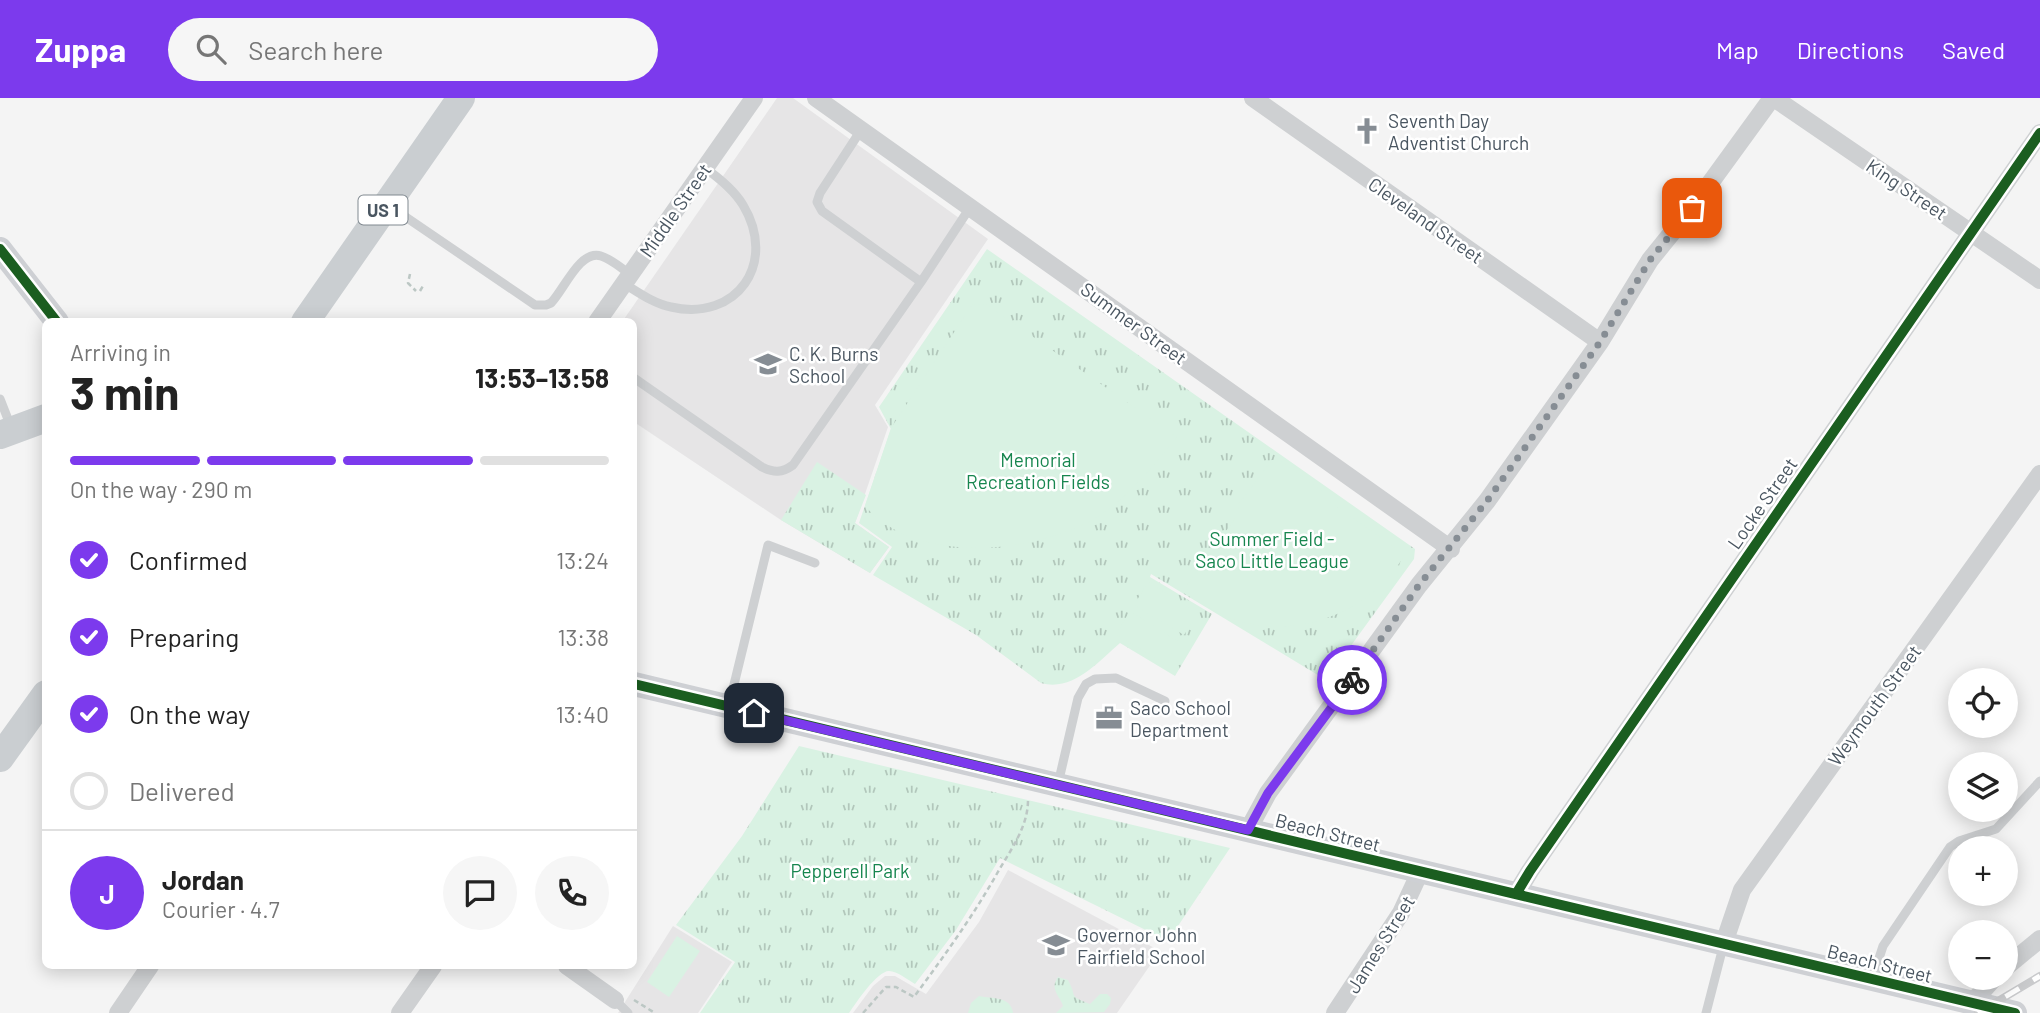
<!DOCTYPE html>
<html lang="en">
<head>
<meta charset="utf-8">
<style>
	:root { --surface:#fff; --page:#f6f6f6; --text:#222; --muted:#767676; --line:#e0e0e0; --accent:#7c3aed }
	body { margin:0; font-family:Barlow,sans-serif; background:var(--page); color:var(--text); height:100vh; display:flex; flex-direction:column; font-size:26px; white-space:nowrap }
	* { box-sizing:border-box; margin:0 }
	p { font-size:23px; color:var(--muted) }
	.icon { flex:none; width:38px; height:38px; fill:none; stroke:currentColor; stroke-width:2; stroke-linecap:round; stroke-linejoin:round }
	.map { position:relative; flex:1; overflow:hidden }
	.drawer { position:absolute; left:42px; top:220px; width:595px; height:651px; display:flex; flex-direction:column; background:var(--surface); border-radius:10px; box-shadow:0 4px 18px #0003 }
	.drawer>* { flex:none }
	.buttons { position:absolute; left:1948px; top:570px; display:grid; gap:14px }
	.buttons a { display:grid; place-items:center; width:70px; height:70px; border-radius:50%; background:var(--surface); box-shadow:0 4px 18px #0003; font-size:35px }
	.pin { position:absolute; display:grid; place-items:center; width:60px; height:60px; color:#fff; margin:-30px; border-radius:14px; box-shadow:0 4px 10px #0006 }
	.courier { position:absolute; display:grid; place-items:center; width:70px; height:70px; margin:-35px; border:5px solid #7c3aed; border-radius:50%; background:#fff; color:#222; box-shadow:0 2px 9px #0007 }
	.headline em { font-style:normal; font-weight:700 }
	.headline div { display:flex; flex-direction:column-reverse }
	.headline { display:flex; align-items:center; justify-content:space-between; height:119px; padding:0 28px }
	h1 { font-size:46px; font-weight:700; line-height:52px }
	.bar { display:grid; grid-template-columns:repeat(4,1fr); gap:10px 7px; align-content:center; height:84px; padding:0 28px }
	.bar i { height:9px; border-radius:5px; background:var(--line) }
	.bar .current { background:var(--accent) }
	.bar p { grid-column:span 4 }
	.line { display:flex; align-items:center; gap:18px; padding:0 28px; border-top:2px solid var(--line) }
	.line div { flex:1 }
	.round { display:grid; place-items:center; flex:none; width:74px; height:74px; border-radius:37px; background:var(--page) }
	ol { padding:0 28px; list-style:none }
	li { display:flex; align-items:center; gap:21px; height:77px }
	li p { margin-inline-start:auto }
	li .icon { padding:7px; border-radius:50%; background:var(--accent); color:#fff; stroke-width:4 }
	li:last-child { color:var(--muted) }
	li i { width:38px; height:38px; border:4px solid var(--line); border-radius:50% }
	header { display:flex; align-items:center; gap:42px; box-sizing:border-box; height:98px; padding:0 35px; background:var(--accent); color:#fff }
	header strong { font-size:33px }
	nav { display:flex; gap:38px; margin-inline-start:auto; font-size:24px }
	.search { width:490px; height:63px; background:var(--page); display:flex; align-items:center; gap:18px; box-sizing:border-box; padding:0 24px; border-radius:38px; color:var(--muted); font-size:26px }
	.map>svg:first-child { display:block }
	.education { fill:#e6e5e6 }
	.park { fill:url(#park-tufts) }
	.pitch { fill:#d9f2e3 }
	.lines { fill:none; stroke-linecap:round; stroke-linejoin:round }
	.path { stroke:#bcc7c4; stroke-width:2.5; stroke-dasharray:5 3.5; stroke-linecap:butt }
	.lane { stroke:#ced0d2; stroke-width:9 }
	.street { stroke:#ced0d2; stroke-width:18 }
	.secondary { stroke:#ced0d4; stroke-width:24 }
	.primary { stroke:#caced1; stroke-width:28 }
	.rail-casing { stroke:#c9cacc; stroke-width:8 }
	.rail { stroke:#fff; stroke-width:5; stroke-dasharray:16; stroke-linecap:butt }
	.cycleway-casing { stroke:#fff; stroke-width:15 }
	.cycleway { stroke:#1b5e20; stroke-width:10 }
	.done { stroke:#868d94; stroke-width:7; stroke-dasharray:0 12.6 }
	.route { stroke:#7c3aed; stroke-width:9 }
	.labels { text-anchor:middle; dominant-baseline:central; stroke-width:5; stroke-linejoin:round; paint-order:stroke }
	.shield { fill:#fff; stroke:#808990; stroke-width:2 }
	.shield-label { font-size:18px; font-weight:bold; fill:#4a5661 }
	.poi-label { font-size:19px; fill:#4a5661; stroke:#fff; text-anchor:start }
	.street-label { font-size:19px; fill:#4a5661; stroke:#fff }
	.park-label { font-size:19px; fill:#17864f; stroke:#fff }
</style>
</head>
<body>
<header>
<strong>Zuppa</strong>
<div class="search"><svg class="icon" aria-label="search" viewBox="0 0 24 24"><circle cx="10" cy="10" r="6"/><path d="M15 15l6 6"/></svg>Search here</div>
<nav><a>Map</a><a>Directions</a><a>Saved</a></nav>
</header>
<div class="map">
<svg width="2040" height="915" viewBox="0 0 2040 915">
	<defs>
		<pattern id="park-tufts" width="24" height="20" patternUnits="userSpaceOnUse" patternTransform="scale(1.75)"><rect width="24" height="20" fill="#d9f2e3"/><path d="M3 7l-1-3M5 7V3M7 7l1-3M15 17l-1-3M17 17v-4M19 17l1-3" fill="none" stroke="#b2c7bb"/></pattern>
	</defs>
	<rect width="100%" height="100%" fill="#f4f4f4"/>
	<path class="education" d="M 777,0 L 793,0 L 988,141 L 875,307 L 888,329 L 855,425 L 889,449 L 870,475 L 781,422 L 634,324 L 634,224 L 622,224 Z
		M 1008,772 L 1160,853 L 1117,915 L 853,915 L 873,888 L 885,878 L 895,878 L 926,896 L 979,824 Z
		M 673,828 L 732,864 L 698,915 L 618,915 Z"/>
	<path class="park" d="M 987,151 L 1415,451 L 1414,461 L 1326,582 L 1151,476 L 1150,479 L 1212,516 L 1175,578 L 1120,545 C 1098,564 1073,594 1041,585 L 976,537 L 873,477 L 892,449 L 859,425 L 891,331 L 879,309 Z
		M 817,364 L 866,397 L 855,425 L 889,449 L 870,475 L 781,422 Z
		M 799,648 L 1230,750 L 1168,843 L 1000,760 L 956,832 L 915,886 C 908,882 897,873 889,873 C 877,873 856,905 849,915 L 700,915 L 735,864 L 676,827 L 742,738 Z
		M 1058,879 L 1068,882 C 1078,900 1067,897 1090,906 L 1100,896 L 1107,896 L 1111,900 L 1110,906 L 1104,914 L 1056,915 L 1063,908 C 1060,898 1049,891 1058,879 Z
		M 979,898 C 993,901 1011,898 1013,915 L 968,915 L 971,905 Z"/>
	<path class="pitch" d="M 986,206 L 1177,339 C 1154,367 1131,397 1099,418 C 1038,456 916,468 865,408 L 891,330 L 972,207 Z
		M 1272,362 L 1280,362 L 1323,394 L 1325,400 L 1405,457 C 1397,469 1388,481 1377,491 C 1339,525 1278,539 1230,520 C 1213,513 1197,503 1182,494 L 1239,415 L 1238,407 Z
		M 1148,484 L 1198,515 L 1184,537 L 1134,507 Z
		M 1130,513 L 1179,544 L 1165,566 L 1116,536 Z
		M 677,838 L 700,853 L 669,899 L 647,884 Z"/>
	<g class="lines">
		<path class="path" d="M 410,176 L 408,185 L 416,193
			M 420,193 L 423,188
			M 634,902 L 655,915
			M 863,915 L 886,889 L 896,889 L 914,899 C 944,858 974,817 999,772 C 1012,750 1028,728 1028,702"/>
		<path class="lane" d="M 861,32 L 820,95 L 817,104 L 822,113 L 921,184
			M 391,109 L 535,207 L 546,207 L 551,205 C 564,192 580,151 601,158 C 611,161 621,170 630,176
			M 623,185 C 638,194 654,206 671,209 C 737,224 778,165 743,107 C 734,92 719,80 705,70
			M 634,280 L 762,369 C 774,375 782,375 793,367 L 921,184 L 971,108
			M 0,301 L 11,329
			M 729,607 L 768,447 L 815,465
			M 1058,686 L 1078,600 L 1086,586 L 1095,581 L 1116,580 L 1165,603
			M 1873,879 L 1883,848 L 1950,749 L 1959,743 L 1996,731 L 2040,683
			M 615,902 L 628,915
			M 1706,915 L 1723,849"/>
		<path class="street" d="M 816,0 L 1451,451
			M 1253,0 L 1600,244
			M 1774,0 L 2040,182
			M 597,224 L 754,0
			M 1248,732 L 1268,695 L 1419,487 L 1487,403 L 1600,244 L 1650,162 L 1692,110 L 1772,0
			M 1516,796 L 1530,773 L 2040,35
			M 1724,845 L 1742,792 L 2040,376
			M 567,868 L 615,902
			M 2006,869 L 2040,841
			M 1972,905 L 1994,880
			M 118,915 L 150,868
			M 400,915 L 433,868
			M 1335,915 L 1401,815 L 1420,774"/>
		<path class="secondary" d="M 0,151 L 57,224
			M 634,586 L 2015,915"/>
		<path class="primary" d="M 305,224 L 461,0
			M 0,337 L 46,320
			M 0,660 L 46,596"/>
		<defs>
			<path id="rail" d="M 1978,915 L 2040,878"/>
		</defs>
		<use href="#rail" class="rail-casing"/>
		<use href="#rail" class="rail"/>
		<defs>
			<path id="cycleway" d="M 0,151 L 57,224
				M 634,586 L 2015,915
				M 1516,796 L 1530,773 L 2040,35"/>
		</defs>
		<use href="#cycleway" class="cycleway-casing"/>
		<use href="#cycleway" class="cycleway"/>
	</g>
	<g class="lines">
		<path class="done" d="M 1352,582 L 1419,487 L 1487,403 L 1600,244 L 1650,162 L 1692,110"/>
		<path class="route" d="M 754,615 L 1248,732 L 1268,695 L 1352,582"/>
	</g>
	<defs>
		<symbol id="church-bare" viewBox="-9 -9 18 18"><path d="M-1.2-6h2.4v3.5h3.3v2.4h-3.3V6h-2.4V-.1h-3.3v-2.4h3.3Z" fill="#868d94" stroke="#fff" stroke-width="2.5" paint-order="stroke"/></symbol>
		<symbol id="school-bare" viewBox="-9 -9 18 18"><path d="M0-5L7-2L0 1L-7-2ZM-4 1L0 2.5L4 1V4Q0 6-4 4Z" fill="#868d94" stroke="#fff" stroke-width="2.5" paint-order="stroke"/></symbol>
		<symbol id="office-bare" viewBox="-9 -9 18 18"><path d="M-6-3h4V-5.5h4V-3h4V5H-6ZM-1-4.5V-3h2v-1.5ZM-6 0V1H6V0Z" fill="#868d94" stroke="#fff" stroke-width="2.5" paint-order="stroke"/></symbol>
	</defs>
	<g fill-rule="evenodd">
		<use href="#church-bare" x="1348" y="14" width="38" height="38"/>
		<use href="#school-bare" x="749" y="247" width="38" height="38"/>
		<use href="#office-bare" x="1090" y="601" width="38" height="38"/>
		<use href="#school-bare" x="1037" y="828" width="38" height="38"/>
	</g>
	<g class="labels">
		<rect class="shield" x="358.5" y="97.5" width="49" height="29" rx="5"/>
		<g class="shield-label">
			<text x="383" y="112">US 1</text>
		</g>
		<g class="poi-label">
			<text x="1388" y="22">Seventh Day<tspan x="1388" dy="22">Adventist Church</tspan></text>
			<text x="789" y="255">C. K. Burns<tspan x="789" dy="22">School</tspan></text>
			<text x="1130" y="609">Saco School<tspan x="1130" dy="22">Department</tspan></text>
			<text x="1077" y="836">Governor John<tspan x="1077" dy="22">Fairfield School</tspan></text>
		</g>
		<g class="street-label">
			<text transform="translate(1907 91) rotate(34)">King Street</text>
			<text transform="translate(675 112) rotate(-55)">Middle Street</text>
			<text transform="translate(1426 122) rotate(35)">Cleveland Street</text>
			<text transform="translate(1134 225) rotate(36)">Summer Street</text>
			<text transform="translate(1762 405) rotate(-55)">Locke Street</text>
			<text transform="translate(1874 607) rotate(-54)">Weymouth Street</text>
			<text transform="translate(1328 734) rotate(14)">Beach Street</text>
			<text transform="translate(1380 846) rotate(-58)">James Street</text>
			<text transform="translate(1880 865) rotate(14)">Beach Street</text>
		</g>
		<g class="park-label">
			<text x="1038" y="361">Memorial<tspan x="1038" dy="22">Recreation Fields</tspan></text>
			<text x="1272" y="440">Summer Field -<tspan x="1272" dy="22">Saco Little League</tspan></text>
			<text x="850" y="772">Pepperell Park</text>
		</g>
	</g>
</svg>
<div class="buttons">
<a><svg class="icon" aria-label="locate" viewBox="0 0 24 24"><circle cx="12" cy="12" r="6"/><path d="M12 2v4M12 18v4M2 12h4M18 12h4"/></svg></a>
<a><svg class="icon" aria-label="layers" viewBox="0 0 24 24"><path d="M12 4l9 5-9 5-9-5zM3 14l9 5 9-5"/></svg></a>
<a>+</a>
<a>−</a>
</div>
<div class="pin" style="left:1692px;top:110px;background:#ea580c"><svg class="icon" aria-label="bag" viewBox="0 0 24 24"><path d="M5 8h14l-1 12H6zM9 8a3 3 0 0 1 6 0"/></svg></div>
<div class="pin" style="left:754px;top:615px;background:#1f2937"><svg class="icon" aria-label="home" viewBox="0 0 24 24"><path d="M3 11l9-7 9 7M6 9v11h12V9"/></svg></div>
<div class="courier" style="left:1352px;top:582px"><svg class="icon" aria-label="bike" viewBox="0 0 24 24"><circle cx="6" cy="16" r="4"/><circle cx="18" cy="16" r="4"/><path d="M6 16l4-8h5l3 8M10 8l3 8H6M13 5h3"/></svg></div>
<section class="drawer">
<div class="headline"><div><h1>3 min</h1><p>Arriving in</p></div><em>13:53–13:58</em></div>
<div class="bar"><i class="current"></i><i class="current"></i><i class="current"></i><i></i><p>On the way · 290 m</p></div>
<ol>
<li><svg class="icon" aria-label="check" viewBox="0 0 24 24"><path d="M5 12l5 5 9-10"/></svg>Confirmed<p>13:24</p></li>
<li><svg class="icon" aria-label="check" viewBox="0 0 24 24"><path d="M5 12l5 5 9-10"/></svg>Preparing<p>13:38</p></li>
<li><svg class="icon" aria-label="check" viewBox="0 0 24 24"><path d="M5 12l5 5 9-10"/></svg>On the way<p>13:40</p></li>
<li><i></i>Delivered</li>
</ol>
<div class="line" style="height:126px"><b class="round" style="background:var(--accent);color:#fff">J</b><div><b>Jordan</b><p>Courier · 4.7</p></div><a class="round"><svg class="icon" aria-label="chat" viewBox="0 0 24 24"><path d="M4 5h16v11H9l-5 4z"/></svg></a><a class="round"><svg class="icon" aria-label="phone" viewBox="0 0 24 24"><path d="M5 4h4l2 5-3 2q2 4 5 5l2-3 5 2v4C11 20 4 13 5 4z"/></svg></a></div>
</section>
</div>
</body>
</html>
